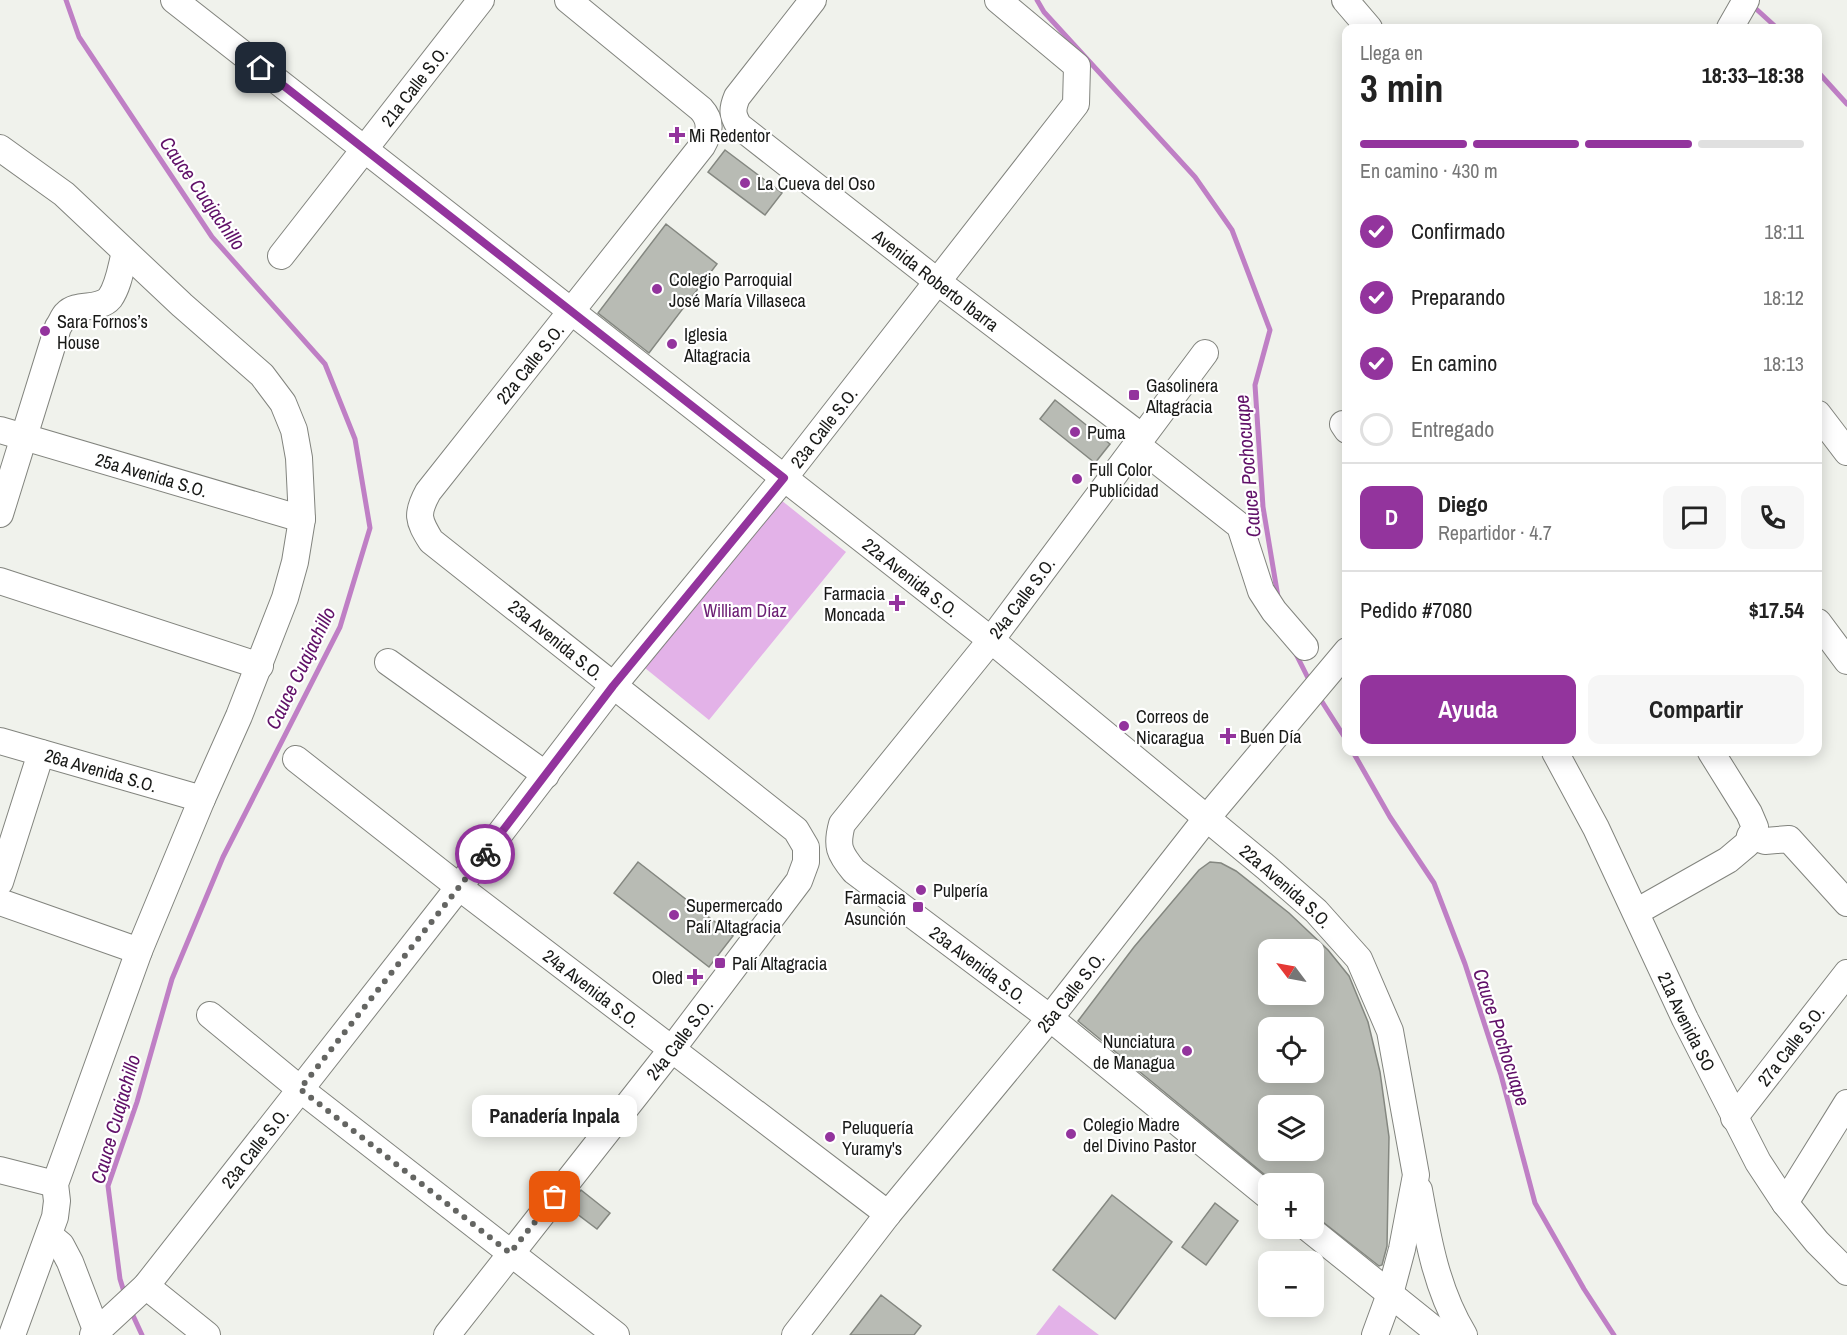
<!DOCTYPE html>
<html lang="es">
<head>
<meta charset="utf-8">
<style>
	:root { --surface:#fff; --page:#f6f6f6; --text:#222; --muted:#767676; --line:#e0e0e0; --accent:#93349d }
	body { margin:0; font-family:"Archivo Narrow",sans-serif; background:var(--page); color:var(--text); height:100vh; display:flex; flex-direction:column; font-size:22px; white-space:nowrap }
	* { box-sizing:border-box; margin:0 }
	p { font-size:20px; color:var(--muted) }
	.icon { flex:none; width:33px; height:33px; fill:none; stroke:currentColor; stroke-width:2; stroke-linecap:round; stroke-linejoin:round }
	.map { position:relative; flex:1; overflow:hidden }
	.panel { position:absolute; left:1342px; top:24px; width:480px; height:732px; display:flex; flex-direction:column; background:var(--surface); border-radius:12px; box-shadow:0 3px 15px #0003 }
	.panel>* { flex:none }
	.needle { width:39px; rotate:302deg }
	.buttons { position:absolute; left:1258px; top:939px; display:grid; gap:12px }
	.buttons a { display:grid; place-items:center; width:66px; height:66px; border-radius:12px; background:var(--surface); box-shadow:0 3px 15px #0003; font-size:30px }
	.pin { position:absolute; display:grid; place-items:center; width:51px; height:51px; color:#fff; margin:-26px; border-radius:12px; box-shadow:0 3px 9px #0006 }
	.courier { position:absolute; display:grid; place-items:center; width:60px; height:60px; margin:-30px; border:4px solid #93349d; border-radius:50%; background:#fff; color:#222; box-shadow:0 2px 8px #0007 }
	.bubble { position:absolute; height:42px; border-radius:12px; background:var(--surface); box-shadow:0 3px 15px #0003; font-size:20px; font-weight:700; line-height:42px; text-align:center }
	.summary em { font-style:normal; font-weight:700 }
	.summary div { display:flex; flex-direction:column-reverse }
	.summary { display:flex; align-items:center; justify-content:space-between; height:102px; padding:0 18px }
	h1 { font-size:39px; font-weight:700; line-height:45px }
	.bar { display:grid; grid-template-columns:repeat(4,1fr); gap:9px 6px; align-content:center; height:72px; padding:0 18px }
	.bar i { height:8px; border-radius:4px; background:var(--line) }
	.bar .current { background:var(--accent) }
	.bar p { grid-column:span 4 }
	.line { display:flex; align-items:center; gap:15px; padding:0 18px; border-top:2px solid var(--line) }
	.line div { flex:1 }
	.round { display:grid; place-items:center; flex:none; width:63px; height:63px; border-radius:12px; background:var(--page) }
	ol { padding:0 18px; list-style:none }
	li { display:flex; align-items:center; gap:18px; height:66px }
	li p { margin-inline-start:auto }
	li .icon { padding:6px; border-radius:50%; background:var(--accent); color:#fff; stroke-width:4 }
	li:last-child { color:var(--muted) }
	li i { width:33px; height:33px; border:3px solid var(--line); border-radius:50% }
	.button { display:flex; gap:12px; margin-top:auto; padding:12px 18px }
	.button a { flex:1; height:69px; border-radius:12px; background:var(--accent); color:#fff; font-size:24px; font-weight:700; line-height:69px; text-align:center }
	.button a+a { background:var(--page); color:var(--text) }
	.map>svg:first-child { display:block }
	.green { fill:#e3b2e8 }
	.lines { fill:none; stroke-linecap:round; stroke-linejoin:round }
	.stream { stroke:#bf7fc5; stroke-width:5 }
	.building { fill:#b8bbb4; stroke:#848780; stroke-width:1.5; fill-rule:evenodd }
	.minor-casing { stroke:#82847e; stroke-width:28 }
	.minor { stroke:#fff; stroke-width:26 }
	.done { stroke:#646562; stroke-width:6; stroke-dasharray:0 10.8 }
	.route { stroke:#93349d; stroke-width:8 }
	.poi-dot { fill:#93349d; stroke:#fff; stroke-width:2 }
	.labels { text-anchor:middle; dominant-baseline:central; stroke-width:4.5; stroke-linejoin:round; paint-order:stroke }
	.street-label { font-size:18px; fill:#181917; stroke:#fff }
	.poi-label { font-size:18px; fill:#181917; stroke:#fff; text-anchor:start }
	.park-label { font-size:18px; fill:#6d2075; stroke:#fff }
	.water-label { font-size:20px; font-style:italic; fill:#601068; stroke:#fff }
</style>
</head>
<body>
<div class="map">
<svg width="1847" height="1335" viewBox="0 0 1847 1335">
	<rect width="100%" height="100%" fill="#f0f2ec"/>
	<path class="green" d="M 781,500 L 846,552 L 709,720 L 645,668 Z
		M 1059,1305 L 1099,1335 L 1036,1335 Z"/>
	<g class="lines">
		<path class="stream" d="M 66,0 L 79,37 L 212,237 L 325,364 L 355,439 L 370,528 L 340,627 L 223,857 L 172,979 L 137,1102 L 108,1186 L 120,1279 L 125,1295
			M 1037,0 L 1044,12 L 1195,177 L 1232,230 L 1270,330 L 1255,385 L 1263,507 L 1278,597
			M 1754,7 L 1777,28
			M 1818,72 L 1847,104
			M 1295,652 L 1311,684
			M 1319,697 L 1347,741
			M 1353,752 L 1390,817 L 1434,883 L 1465,964 L 1501,1075 L 1535,1203 L 1584,1289 L 1614,1335
			M 130,1309 L 142,1335"/>
	</g>
	<path class="building" d="M 725,150 L 782,193 L 765,215 L 708,172 Z
		M 666,224 L 717,264 L 649,353 L 598,313 Z
		M 1055,400 L 1110,444 L 1095,463 L 1040,419 Z
		M 638,862 L 733,936 L 709,967 L 614,893 Z
		M 1210,862 L 1221,863 L 1236,871 L 1289,913 L 1328,950 L 1349,976 L 1368,1022 L 1380,1072 L 1389,1137 L 1387,1246 L 1382,1265 L 1379,1266 L 1314,1215 L 1314,1184 L 1276,1184 L 1078,1021 L 1134,947 L 1199,870 ZM 1269,950 L 1314,950 L 1314,994 L 1269,994 ZM 1269,1028 L 1314,1028 L 1314,1072 L 1269,1072 ZM 1269,1106 L 1314,1106 L 1314,1150 L 1269,1150 Z
		M 581,1190 L 610,1213 L 597,1229 L 568,1207 Z
		M 1112,1195 L 1172,1242 L 1115,1319 L 1053,1270 Z
		M 1215,1203 L 1238,1221 L 1206,1265 L 1182,1247 Z
		M 881,1295 L 921,1326 L 914,1335 L 850,1335 Z"/>
	<g class="lines">
		<defs>
			<g id="minor">
				<path id="s1" d="M 174,0 L 991,640 L 1267,868 L 1316,911 L 1359,959 L 1390,1031 L 1416,1175 L 1402,1249 L 1390,1294 L 1375,1335"/>
				<path id="s2" d="M 813,0 L 737,97 C 732,109 732,115 739,126 L 938,282 L 1142,437"/>
				<path d="M 1345,0 L 1369,28"/>
				<path d="M 1730,28 L 1746,0"/>
				<path d="M 0,148 L 64,194 L 182,305 L 262,375 L 283,403 L 294,430 L 299,458 L 302,519 L 295,562 L 285,598 L 239,716 L 202,799 L 139,951 L 55,1184 L 57,1201 L 55,1217 L 12,1335"/>
				<path id="s3" d="M 281,256 L 481,0"/>
				<path id="s4" d="M 1205,353 L 991,640 L 842,824 C 836,846 839,853 854,871 L 1050,1018 L 1269,1197"/>
				<path d="M 1818,414 L 1847,452"/>
				<path d="M 1343,424 L 1347,430"/>
				<path id="s5" d="M 0,430 L 302,519"/>
				<path d="M 1137,445 L 1240,526 L 1261,591 L 1274,611 L 1305,647"/>
				<path d="M 0,514 L 58,327 C 61,323 63,317 66,314 C 77,302 99,311 110,298 C 119,285 121,267 125,252"/>
				<path d="M 0,581 L 260,666"/>
				<path d="M 1818,622 L 1847,661"/>
				<path d="M 388,662 L 546,775"/>
				<path id="s6" d="M 0,741 L 202,799"/>
				<path id="s7" d="M 1555,752 L 1596,828 L 1685,1019 L 1758,1162 L 1785,1203 L 1817,1242 L 1847,1272"/>
				<path id="s8" d="M 296,759 L 459,887 L 888,1214"/>
				<path d="M 1750,836 L 1765,841 L 1789,839 L 1847,903"/>
				<path d="M 0,882 L 41,753"/>
				<path d="M 0,902 L 139,951"/>
				<path d="M 1636,912 L 1728,860 L 1747,844 L 1755,827 L 1749,813 L 1711,752"/>
				<path d="M 210,1015 L 300,1089 L 616,1335"/>
				<path id="s9" d="M 1734,1118 L 1847,973"/>
				<path d="M 0,1170 L 55,1184"/>
				<path d="M 1419,1190 C 1428,1240 1437,1291 1464,1335"/>
				<path d="M 1785,1203 L 1847,1103"/>
				<path d="M 1308,1228 L 1441,1335"/>
				<path d="M 49,1235 L 61,1245 L 70,1262 L 98,1335"/>
				<path d="M 146,1286 L 207,1335"/>
				<path id="s10" d="M 93,1335 L 146,1286 L 459,887 L 613,686 L 784,478 L 1076,104 L 1077,66 L 998,0"/>
				<path id="s11" d="M 447,1335 L 672,1049 L 799,881 L 806,862 L 806,847 L 796,830 L 431,541 C 418,520 416,514 428,492 L 702,146 C 710,132 712,121 701,109 L 568,0"/>
				<path id="s12" d="M 795,1335 L 888,1214 L 1050,1018 L 1206,819 L 1347,651"/>
			</g>
		</defs>
		<use href="#minor" class="minor-casing"/>
		<use href="#minor" class="minor"/>
	</g>
	<g class="lines">
		<path class="done" d="M 485,854 L 300,1089 L 510,1253 L 555,1197"/>
		<path class="route" d="M 261,68 L 784,478 L 613,686 L 485,854"/>
	</g>
	<g class="poi-dot">
		<path d="M674 126h6v6h6v6h-6v6h-6v-6h-6v-6h6z"/>
		<circle cx="745" cy="183" r="6"/>
		<circle cx="657" cy="289" r="6"/>
		<circle cx="45" cy="331" r="6"/>
		<circle cx="672" cy="344" r="6"/>
		<rect x="1128" y="389" width="12" height="12" rx="3"/>
		<circle cx="1075" cy="432" r="6"/>
		<circle cx="1077" cy="479" r="6"/>
		<path d="M894 594h6v6h6v6h-6v6h-6v-6h-6v-6h6z"/>
		<circle cx="1124" cy="726" r="6"/>
		<path d="M1225 727h6v6h6v6h-6v6h-6v-6h-6v-6h6z"/>
		<circle cx="921" cy="890" r="6"/>
		<rect x="912" y="901" width="12" height="12" rx="3"/>
		<circle cx="674" cy="915" r="6"/>
		<rect x="714" y="957" width="12" height="12" rx="3"/>
		<path d="M692 968h6v6h6v6h-6v6h-6v-6h-6v-6h6z"/>
		<circle cx="1187" cy="1051" r="6"/>
		<circle cx="1071" cy="1134" r="6"/>
		<circle cx="830" cy="1137" r="6"/>
	</g>
	<g class="labels">
		<g class="street-label">
			<text stroke="none"><textPath href="#s3" startOffset="216">21a Calle S.O.</textPath></text>
			<text stroke="none"><textPath href="#s2" startOffset="404">Avenida Roberto Ibarra</textPath></text>
			<text stroke="none"><textPath href="#s11" startOffset="1312">22a Calle S.O.</textPath></text>
			<text stroke="none"><textPath href="#s10" startOffset="1166">23a Calle S.O.</textPath></text>
			<text stroke="none"><textPath href="#s5" startOffset="158">25a Avenida S.O.</textPath></text>
			<text stroke="none"><textPath href="#s1" startOffset="936">22a Avenida S.O.</textPath></text>
			<text transform="translate(1022 598) rotate(-53)">24a Calle S.O.</text>
			<text transform="translate(556 640) rotate(39)">23a Avenida S.O.</text>
			<text stroke="none"><textPath href="#s6" startOffset="105">26a Avenida S.O.</textPath></text>
			<text stroke="none"><textPath href="#s1" startOffset="1422">22a Avenida S.O.</textPath></text>
			<text stroke="none"><textPath href="#s4" startOffset="802">23a Avenida S.O.</textPath></text>
			<text stroke="none"><textPath href="#s8" startOffset="374">24a Avenida S.O.</textPath></text>
			<text stroke="none"><textPath href="#s12" startOffset="440">25a Calle S.O.</textPath></text>
			<text stroke="none"><textPath href="#s7" startOffset="300">21a Avenida SO</textPath></text>
			<text stroke="none"><textPath href="#s11" startOffset="376">24a Calle S.O.</textPath></text>
			<text stroke="none"><textPath href="#s9" startOffset="92">27a Calle S.O.</textPath></text>
			<text stroke="none"><textPath href="#s10" startOffset="248">23a Calle S.O.</textPath></text>
		</g>
		<g class="poi-label">
			<text x="689" y="135">Mi Redentor</text>
			<text x="757" y="183">La Cueva del Oso</text>
			<text x="669" y="279">Colegio Parroquial<tspan x="669" dy="21">José María Villaseca</tspan></text>
			<text x="57" y="321">Sara Fornos’s<tspan x="57" dy="21">House</tspan></text>
			<text x="684" y="334">Iglesia<tspan x="684" dy="21">Altagracia</tspan></text>
			<text x="1146" y="385">Gasolinera<tspan x="1146" dy="21">Altagracia</tspan></text>
			<text x="1087" y="432">Puma</text>
			<text x="1089" y="469">Full Color<tspan x="1089" dy="21">Publicidad</tspan></text>
			<text x="885" y="593" text-anchor="end">Farmacia<tspan x="885" dy="21">Moncada</tspan></text>
			<text x="1136" y="716">Correos de<tspan x="1136" dy="21">Nicaragua</tspan></text>
			<text x="1240" y="736">Buen Día</text>
			<text x="933" y="890">Pulpería</text>
			<text x="906" y="897" text-anchor="end">Farmacia<tspan x="906" dy="21">Asunción</tspan></text>
			<text x="686" y="905">Supermercado<tspan x="686" dy="21">Palí Altagracia</tspan></text>
			<text x="732" y="963">Palí Altagracia</text>
			<text x="683" y="977" text-anchor="end">Oled</text>
			<text x="1175" y="1041" text-anchor="end">Nunciatura<tspan x="1175" dy="21">de Managua</tspan></text>
			<text x="1083" y="1124">Colegio Madre<tspan x="1083" dy="21">del Divino Pastor</tspan></text>
			<text x="842" y="1127">Peluquería<tspan x="842" dy="21">Yuramy's</tspan></text>
		</g>
		<g class="park-label">
			<text x="745" y="610">William Díaz</text>
		</g>
		<g class="water-label">
			<text transform="translate(203 193) rotate(55)">Cauce Cuajachillo</text>
			<text transform="translate(1247 466) rotate(-95)">Cauce Pochocuape</text>
			<text transform="translate(300 668) rotate(-64)">Cauce Cuajachillo</text>
			<text transform="translate(1502 1037) rotate(72)">Cauce Pochocuape</text>
			<text transform="translate(115 1119) rotate(-74)">Cauce Cuajachillo</text>
		</g>
	</g>
</svg>
<div class="buttons">
<a><svg class="needle" viewBox="-14 -14 28 28"><path d="M0-13l5 13h-10z" fill="#e53935"/><path d="M0 13l5-13h-10z" fill="#767676"/></svg></a>
<a><svg class="icon" aria-label="locate" viewBox="0 0 24 24"><circle cx="12" cy="12" r="6"/><path d="M12 2v4M12 18v4M2 12h4M18 12h4"/></svg></a>
<a><svg class="icon" aria-label="layers" viewBox="0 0 24 24"><path d="M12 4l9 5-9 5-9-5zM3 14l9 5 9-5"/></svg></a>
<a>+</a>
<a>−</a>
</div>
<div class="pin" style="left:555px;top:1197px;background:#ea580c"><svg class="icon" aria-label="bag" viewBox="0 0 24 24"><path d="M5 8h14l-1 12H6zM9 8a3 3 0 0 1 6 0"/></svg></div>
<div class="pin" style="left:261px;top:68px;background:#1f2937"><svg class="icon" aria-label="home" viewBox="0 0 24 24"><path d="M3 11l9-7 9 7M6 9v11h12V9"/></svg></div>
<div class="courier" style="left:485px;top:854px"><svg class="icon" aria-label="bike" viewBox="0 0 24 24"><circle cx="6" cy="16" r="4"/><circle cx="18" cy="16" r="4"/><path d="M6 16l4-8h5l3 8M10 8l3 8H6M13 5h3"/></svg></div>
<div class="bubble" style="left:472px;top:1095px;width:165px">Panadería Inpala</div>
<section class="panel">
<div class="summary"><div><h1>3 min</h1><p>Llega en</p></div><em>18:33–18:38</em></div>
<div class="bar"><i class="current"></i><i class="current"></i><i class="current"></i><i></i><p>En camino · 430 m</p></div>
<ol>
<li><svg class="icon" aria-label="check" viewBox="0 0 24 24"><path d="M5 12l5 5 9-10"/></svg>Confirmado<p>18:11</p></li>
<li><svg class="icon" aria-label="check" viewBox="0 0 24 24"><path d="M5 12l5 5 9-10"/></svg>Preparando<p>18:12</p></li>
<li><svg class="icon" aria-label="check" viewBox="0 0 24 24"><path d="M5 12l5 5 9-10"/></svg>En camino<p>18:13</p></li>
<li><i></i>Entregado</li>
</ol>
<div class="line" style="height:108px"><b class="round" style="background:var(--accent);color:#fff">D</b><div><b>Diego</b><p>Repartidor · 4.7</p></div><a class="round"><svg class="icon" aria-label="chat" viewBox="0 0 24 24"><path d="M4 5h16v11H9l-5 4z"/></svg></a><a class="round"><svg class="icon" aria-label="phone" viewBox="0 0 24 24"><path d="M5 4h4l2 5-3 2q2 4 5 5l2-3 5 2v4C11 20 4 13 5 4z"/></svg></a></div>
<div class="line" style="height:78px"><div>Pedido #7080</div><b>$17.54</b></div>
<div class="button"><a>Ayuda</a><a>Compartir</a></div>
</section>
</div>
</body>
</html>
